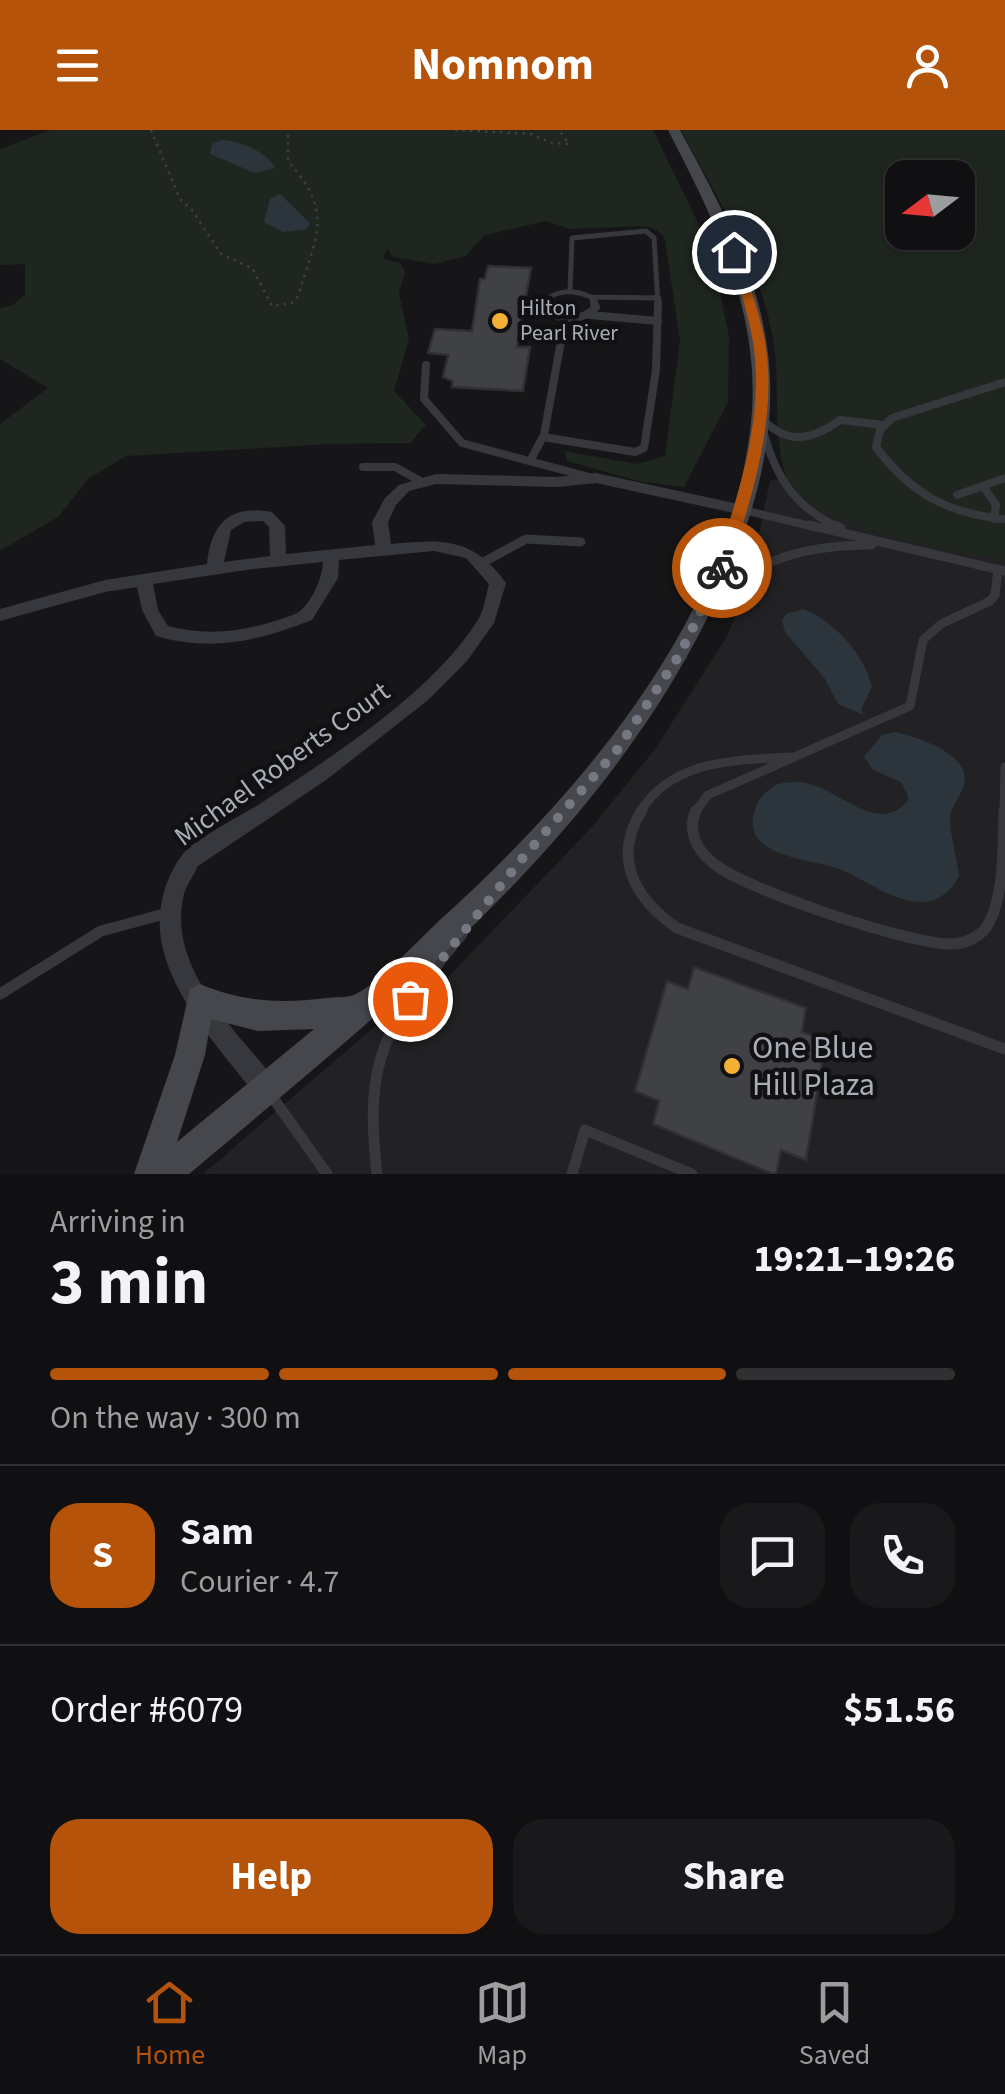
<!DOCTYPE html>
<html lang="en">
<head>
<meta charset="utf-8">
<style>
	:root { --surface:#101012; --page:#19191b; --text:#f1f3f6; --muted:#9c9d9f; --line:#303032; --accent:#b45309 }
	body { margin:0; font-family:"Source Sans 3",sans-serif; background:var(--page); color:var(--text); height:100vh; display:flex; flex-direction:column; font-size:38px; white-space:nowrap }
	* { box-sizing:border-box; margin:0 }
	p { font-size:32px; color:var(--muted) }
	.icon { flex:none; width:55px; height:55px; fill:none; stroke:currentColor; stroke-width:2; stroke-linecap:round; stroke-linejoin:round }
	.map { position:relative; height:1044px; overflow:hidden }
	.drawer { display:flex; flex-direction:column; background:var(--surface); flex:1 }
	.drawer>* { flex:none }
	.needle { width:65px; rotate:254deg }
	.buttons { position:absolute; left:885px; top:30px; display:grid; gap:20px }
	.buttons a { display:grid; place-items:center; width:90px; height:90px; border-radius:20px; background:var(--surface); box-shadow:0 2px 8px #0004,0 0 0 2px var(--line); font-size:50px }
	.pin { position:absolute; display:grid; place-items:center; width:85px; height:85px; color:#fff; margin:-42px; border:5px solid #fff; border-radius:50%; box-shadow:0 2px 10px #0007 }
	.courier { position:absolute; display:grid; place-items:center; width:100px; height:100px; margin:-50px; border:8px solid #b45309; border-radius:50%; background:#fff; color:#222; box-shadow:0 2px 12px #0007 }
	.head em { font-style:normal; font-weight:700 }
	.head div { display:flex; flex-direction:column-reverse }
	.head { display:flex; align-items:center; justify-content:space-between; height:170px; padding:0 50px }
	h1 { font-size:65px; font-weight:700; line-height:75px }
	.bar { display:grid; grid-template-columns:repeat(4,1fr); gap:15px 10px; align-content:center; height:120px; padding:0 50px }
	.bar i { height:12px; border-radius:8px; background:var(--line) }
	.bar .active { background:var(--accent) }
	.bar p { grid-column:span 4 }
	.line { display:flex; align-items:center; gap:25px; padding:0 50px; border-top:2px solid var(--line) }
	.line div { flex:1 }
	.round { display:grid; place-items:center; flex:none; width:105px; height:105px; border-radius:30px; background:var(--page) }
	.primary-button { display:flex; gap:20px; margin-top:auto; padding:20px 50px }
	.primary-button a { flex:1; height:115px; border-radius:30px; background:var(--accent); color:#fff; font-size:40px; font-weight:700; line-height:115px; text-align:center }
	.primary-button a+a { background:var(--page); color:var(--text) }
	header { display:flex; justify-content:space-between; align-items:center; height:130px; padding:0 50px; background:var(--accent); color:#fff; font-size:45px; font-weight:700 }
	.tabs { display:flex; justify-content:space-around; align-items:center; height:140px; border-top:2px solid var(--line); background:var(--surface); font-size:28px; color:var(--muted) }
	.tabs a { display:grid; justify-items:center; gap:5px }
	.tabs .active { color:var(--accent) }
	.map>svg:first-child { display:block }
	.built { fill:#222225 }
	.green { fill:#1e261f; fill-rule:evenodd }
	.water { fill:#2c353c }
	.building { fill:#404145; stroke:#303034; stroke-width:2.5 }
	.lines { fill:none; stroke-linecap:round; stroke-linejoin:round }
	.path { stroke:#3d3f44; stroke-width:2.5; stroke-dasharray:2.5 5; stroke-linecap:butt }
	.lane-far3 { stroke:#37383d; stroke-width:5 }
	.lane-far2 { stroke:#37383d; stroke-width:8 }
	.lane-far1 { stroke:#37383d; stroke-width:9 }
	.lane { stroke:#37383d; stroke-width:11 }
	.street { fill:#37383d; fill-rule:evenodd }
	.secondary { fill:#45474d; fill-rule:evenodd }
	.route { fill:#b45309 }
	.done { stroke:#757880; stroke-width:10; stroke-dasharray:0 18 }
	.poi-dot { fill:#f2b134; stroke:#111113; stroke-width:4 }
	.labels { text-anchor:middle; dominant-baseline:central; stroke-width:9; stroke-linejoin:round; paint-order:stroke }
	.far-poi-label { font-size:22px; fill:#a8adb8; stroke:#111113; text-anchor:start }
	.street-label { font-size:28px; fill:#a8adb8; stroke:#111113 }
	.near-poi-label { font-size:32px; fill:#a8adb8; stroke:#111113; text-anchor:start }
</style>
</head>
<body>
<header><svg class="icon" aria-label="menu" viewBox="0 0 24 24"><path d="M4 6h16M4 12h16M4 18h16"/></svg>Nomnom<svg class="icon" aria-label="person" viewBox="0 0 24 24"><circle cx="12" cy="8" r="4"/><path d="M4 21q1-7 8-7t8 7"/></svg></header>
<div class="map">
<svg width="1005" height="1044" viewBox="0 0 1005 1044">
	<rect width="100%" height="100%" fill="#161618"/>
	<path class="built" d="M 790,346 L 1005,407 L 1005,1044 L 203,1044 L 379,893 L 424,872 L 591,698 L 655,619 L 726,508 L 747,460 L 770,351 Z"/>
	<path class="green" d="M 51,0 L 653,0 L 698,93 L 716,142 L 729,207 L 728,272 L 684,357 L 642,352 L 567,331 L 564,321 L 637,334 L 665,326 L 680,211 L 665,109 L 657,100 L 645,96 L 570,99 L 546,91 L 485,105 L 465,126 L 435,134 L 393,127 L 387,119 L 383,129 L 400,133 L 405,142 L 399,163 L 409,209 L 394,261 L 426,295 L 410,313 L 331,314 L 126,326 L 88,349 L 58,387 L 0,421 L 0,294 L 48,258 L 0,229 L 0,178 L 13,175 L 25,165 L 25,134 L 0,135 L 0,19 Z
		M 681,0 L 1005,0 L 1005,432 C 950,418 836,403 797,363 C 769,334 781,255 774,215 C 762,136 718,71 681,0 ZM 902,48 L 958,48 L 958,102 L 902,102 Z"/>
	<path class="water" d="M 222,10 C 238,10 269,23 275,38 L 255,43 L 210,24 L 212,14 Z
		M 280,64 L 310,93 L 307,99 L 283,102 L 264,92 L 270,69 Z
		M 803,479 C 833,489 866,527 872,557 L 861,580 L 864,585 L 838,574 L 825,549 L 785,502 L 782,490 L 786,484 Z
		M 896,602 C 919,608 971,624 964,654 C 961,668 950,675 950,691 C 951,709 957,728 959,746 C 952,760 939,772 922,772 C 893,772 868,751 842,740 C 816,729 742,729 754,683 C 758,668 766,660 778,654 C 789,652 799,651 810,654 C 840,661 881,707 909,669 L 901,652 L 873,640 L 864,627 L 882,605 Z"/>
	<path class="building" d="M 488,136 L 531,138 L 517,217 L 530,217 L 523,261 L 452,257 L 453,251 L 443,247 L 448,225 L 428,223 L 435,199 L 472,201 L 480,149 L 485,149 Z
		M 694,837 L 806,878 L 802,902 L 826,911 L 806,1030 L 781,1020 L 776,1044 L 773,1044 L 653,994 L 659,971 L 635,961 L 667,851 L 688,859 Z"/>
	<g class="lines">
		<path class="path" d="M 151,0 L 180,69 L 192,80 L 221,124 L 252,138 L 272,176 L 292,173 L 298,166 C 316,105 335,84 288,31 L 288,0
			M 455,0 L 531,4 L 552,13 L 569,14 L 559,0"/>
		<path class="lane-far3" d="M 570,161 L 572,108 L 646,101 L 654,108 L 658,175
			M 591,167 L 659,168
			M 544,171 C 559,159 574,160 591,167 L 595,175"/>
		<path class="lane-far2" d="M 545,180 C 563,191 580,193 596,177 L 594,173
			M 590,185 L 658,191
			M 426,235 L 424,269 L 462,313 L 593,348
			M 1005,252 L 892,288 L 880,300 L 876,317 C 910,363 948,384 1005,389
			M 761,288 C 787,315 811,311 840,290 L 883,295
			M 764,304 C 777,350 796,378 840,398
			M 543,307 L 635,322 L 644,318 L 656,240 L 658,173
			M 530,331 L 544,305 L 565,189
			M 363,337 L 395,337 L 422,352
			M 983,356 L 996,375 L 994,389
			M 957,365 L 1005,348
			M 743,380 L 819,398"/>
		<path class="lane-far1" d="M 809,395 L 1005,441
			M 835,395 L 841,398
			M 482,433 L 526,409 L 581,412
			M 711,474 C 757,427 808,415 872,415
			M 640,682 C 673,629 734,631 789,627
			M 695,682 L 708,665 L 910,576 L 923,510 L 941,494 L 990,471 L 995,465 L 998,439
			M 1004,682 L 1005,637"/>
		<path class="lane" d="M 642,680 C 612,728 634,768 677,798 L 1005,919
			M 696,680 C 687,701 696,719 713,733 C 743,759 911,815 951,814 C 964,814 977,808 985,799 C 1005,772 1003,713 1004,680
			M 0,864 L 101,801 L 168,783
			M 271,965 L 327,1044
			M 377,1044 C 363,922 387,896 462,804
			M 572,1044 L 585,1000 L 692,1044"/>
		<path class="street" d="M 596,343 L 743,375 L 751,380 L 743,385 L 596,353 L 557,357 L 436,354 L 409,361 L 396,375 L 388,392 L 391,414 C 443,409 473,407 506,453 L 494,493 L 467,531 L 427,571 L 326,650 L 198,736 C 194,745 187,754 184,764 C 166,835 233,898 274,948 L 277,957 L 274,966 L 265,969 L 256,966 C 222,921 177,875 163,819 C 155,787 162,752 182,725 C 193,710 240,686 258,675 C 330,628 431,564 478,490 C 484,480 486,466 489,454 L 466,428 L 434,421 L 339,430 L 338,448 L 312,490 C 259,511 211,522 156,506 L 142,480 L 137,457 L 105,462 L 0,491 L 0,479 L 105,450 L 207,434 C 211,393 230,374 272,382 L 285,396 L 286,424 L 375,415 L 372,392 L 385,368 L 399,355 L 436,344 L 557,347 ZM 263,391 L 269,397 L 270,426 L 224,432 L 231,400 L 244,392 ZM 323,432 C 322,448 313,470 300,481 C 295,485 284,488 278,490 C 242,502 205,506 168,496 L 158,480 L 153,454 L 253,439 Z"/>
		<path class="secondary" d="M 668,0 L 680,0 C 717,69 756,138 767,216 C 779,300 756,382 722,457 C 610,706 392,872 189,1044 L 134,1044 L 175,925 L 190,859 L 200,854 C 242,872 281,874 326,868 C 335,867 348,868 356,864 C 376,855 422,807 441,789 C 581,662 730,489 751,293 C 762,185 716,93 668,0 ZM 211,889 L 258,901 L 314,899 L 177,1012 L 205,925 Z"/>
	</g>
	<path class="route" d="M 734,119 L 739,122 C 748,151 759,181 765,211 C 778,287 752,367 729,438 L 722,444 L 714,438 C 738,367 765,288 753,212 C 748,182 737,151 729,122 Z"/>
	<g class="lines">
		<path class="done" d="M 410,869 L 521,730 L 617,620 L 680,524 L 722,438"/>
	</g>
	<g class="poi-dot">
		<circle cx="500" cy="191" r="10"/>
		<circle cx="732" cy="936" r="10"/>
	</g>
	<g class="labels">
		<g class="far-poi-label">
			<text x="520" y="178">Hilton<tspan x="520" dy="25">Pearl River</tspan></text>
		</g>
		<g class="street-label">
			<text transform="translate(282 634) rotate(-36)">Michael Roberts Court</text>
		</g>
		<g class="near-poi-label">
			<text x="752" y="918">One Blue<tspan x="752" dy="37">Hill Plaza</tspan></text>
		</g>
	</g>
</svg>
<div class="buttons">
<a><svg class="needle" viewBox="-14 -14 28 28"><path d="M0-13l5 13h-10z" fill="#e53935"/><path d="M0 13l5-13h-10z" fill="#9c9d9f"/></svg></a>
</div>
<div class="pin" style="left:410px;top:869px;background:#ea580c"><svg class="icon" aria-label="bag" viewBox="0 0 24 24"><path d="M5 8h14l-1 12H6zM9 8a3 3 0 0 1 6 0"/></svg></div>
<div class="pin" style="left:734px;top:122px;background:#1f2937"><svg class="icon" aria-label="home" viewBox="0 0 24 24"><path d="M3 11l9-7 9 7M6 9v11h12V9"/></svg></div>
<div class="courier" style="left:722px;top:438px"><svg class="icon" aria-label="bike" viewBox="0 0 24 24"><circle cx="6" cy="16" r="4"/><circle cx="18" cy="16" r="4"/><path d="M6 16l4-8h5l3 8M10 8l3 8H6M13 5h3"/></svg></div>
</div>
<section class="drawer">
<div class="head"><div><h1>3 min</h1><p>Arriving in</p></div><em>19:21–19:26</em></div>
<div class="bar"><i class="active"></i><i class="active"></i><i class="active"></i><i></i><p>On the way · 300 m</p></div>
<div class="line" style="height:180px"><b class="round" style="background:var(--accent);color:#fff">S</b><div><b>Sam</b><p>Courier · 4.7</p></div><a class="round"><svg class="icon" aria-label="chat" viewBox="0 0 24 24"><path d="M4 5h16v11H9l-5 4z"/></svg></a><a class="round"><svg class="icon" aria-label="phone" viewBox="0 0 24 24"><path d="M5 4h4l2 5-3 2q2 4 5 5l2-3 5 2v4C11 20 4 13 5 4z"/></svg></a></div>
<div class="line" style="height:130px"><div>Order #6079</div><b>$51.56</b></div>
<div class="primary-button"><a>Help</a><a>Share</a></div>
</section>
<nav class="tabs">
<a class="active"><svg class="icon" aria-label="home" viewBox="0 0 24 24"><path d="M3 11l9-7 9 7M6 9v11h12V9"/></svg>Home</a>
<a><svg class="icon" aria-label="map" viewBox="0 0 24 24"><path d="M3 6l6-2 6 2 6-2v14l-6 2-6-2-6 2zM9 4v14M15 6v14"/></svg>Map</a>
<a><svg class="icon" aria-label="saved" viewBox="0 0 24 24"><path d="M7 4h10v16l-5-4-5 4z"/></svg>Saved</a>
</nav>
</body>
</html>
